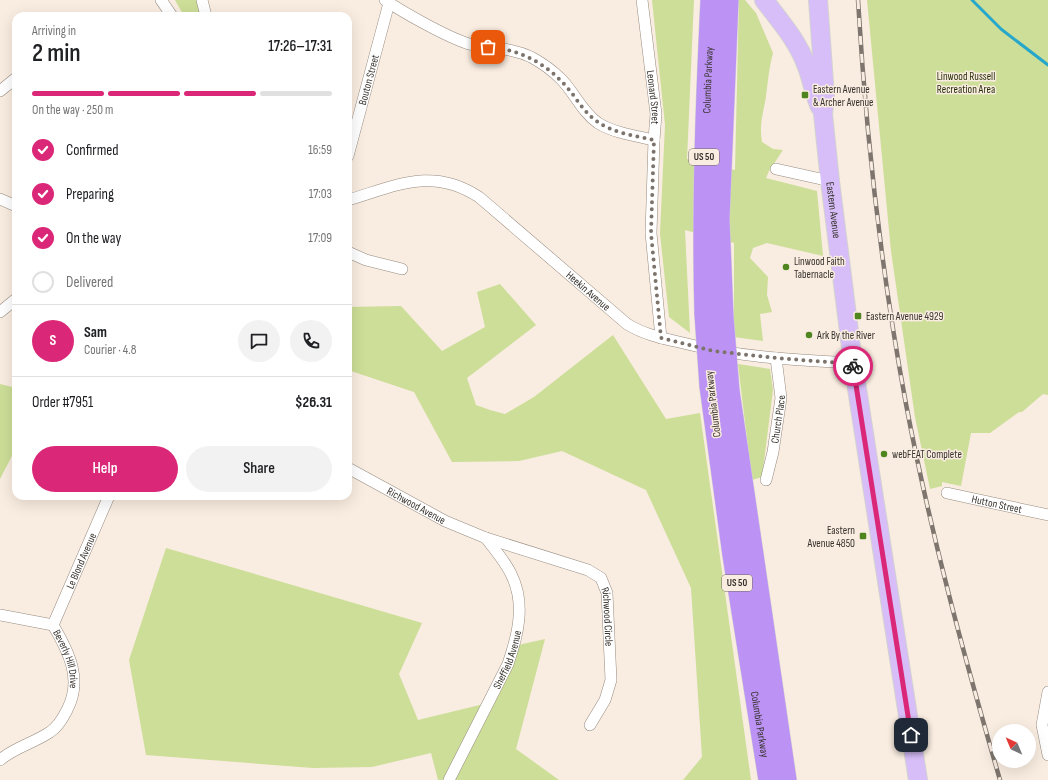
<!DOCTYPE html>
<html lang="en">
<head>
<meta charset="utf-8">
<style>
	:root { --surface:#fff; --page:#f2f2f2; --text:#202124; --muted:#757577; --line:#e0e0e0; --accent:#db2777 }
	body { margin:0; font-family:"Sofia Sans Condensed",sans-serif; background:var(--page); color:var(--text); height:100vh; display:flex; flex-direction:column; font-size:15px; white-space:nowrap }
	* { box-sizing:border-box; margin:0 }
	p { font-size:13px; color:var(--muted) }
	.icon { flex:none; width:22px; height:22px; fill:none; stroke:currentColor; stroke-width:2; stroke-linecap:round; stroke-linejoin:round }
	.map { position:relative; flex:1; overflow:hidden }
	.details { position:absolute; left:12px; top:12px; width:340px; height:488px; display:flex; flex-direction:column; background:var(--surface); border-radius:12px; box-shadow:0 4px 16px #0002 }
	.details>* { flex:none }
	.needle { width:26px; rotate:316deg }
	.controls { position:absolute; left:992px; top:724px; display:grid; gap:8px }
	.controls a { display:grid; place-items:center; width:44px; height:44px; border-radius:50%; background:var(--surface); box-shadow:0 4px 16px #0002; font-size:20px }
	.pin { position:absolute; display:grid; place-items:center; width:34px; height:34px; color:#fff; margin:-17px; border-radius:8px; box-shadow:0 2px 6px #0006 }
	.courier { position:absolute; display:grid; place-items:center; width:40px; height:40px; margin:-20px; border:3px solid #db2777; border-radius:50%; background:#fff; color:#222; box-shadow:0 1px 5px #0007 }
	.summary em { font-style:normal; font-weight:600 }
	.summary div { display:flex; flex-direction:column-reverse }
	.summary { display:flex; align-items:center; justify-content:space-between; height:68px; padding:0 20px }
	h1 { font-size:26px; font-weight:600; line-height:30px }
	.bar { display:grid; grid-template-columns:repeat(4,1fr); gap:6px 4px; align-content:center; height:48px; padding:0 20px }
	.bar i { height:5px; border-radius:3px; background:var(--line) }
	.bar .on { background:var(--accent) }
	.bar p { grid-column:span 4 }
	.line { display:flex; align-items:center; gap:10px; padding:0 20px; border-top:1px solid var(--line) }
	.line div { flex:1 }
	.round { display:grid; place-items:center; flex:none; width:42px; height:42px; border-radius:21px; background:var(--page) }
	ol { padding:0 20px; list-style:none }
	li { display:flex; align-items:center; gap:12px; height:44px }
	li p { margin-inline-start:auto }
	li .icon { padding:4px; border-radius:50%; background:var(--accent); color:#fff; stroke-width:4 }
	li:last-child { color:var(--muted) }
	li i { width:22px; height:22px; border:2px solid var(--line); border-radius:50% }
	.cta { display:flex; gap:8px; margin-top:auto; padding:8px 20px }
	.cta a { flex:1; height:46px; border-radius:24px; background:var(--accent); color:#fff; font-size:16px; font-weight:600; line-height:46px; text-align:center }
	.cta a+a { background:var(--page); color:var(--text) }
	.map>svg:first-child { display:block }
	.green { fill:#ccde97 }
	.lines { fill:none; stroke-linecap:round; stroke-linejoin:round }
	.stream { stroke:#27a7ca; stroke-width:3 }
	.street-casing { stroke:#978b80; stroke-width:12 }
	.primary-casing { stroke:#d3d2d1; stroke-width:20 }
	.highway-casing { stroke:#d3d2d1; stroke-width:22 }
	.street { stroke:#fff; stroke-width:11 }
	.primary { stroke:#d7bef8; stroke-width:18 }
	.highway { stroke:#bc93f4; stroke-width:21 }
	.rail-casing { stroke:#7d756e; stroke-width:4.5 }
	.rail { stroke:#f9ece0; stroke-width:3; stroke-dasharray:9; stroke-linecap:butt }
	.highway-bridge-casing { stroke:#d3d2d1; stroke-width:22; stroke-linecap:butt }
	.highway-bridge { stroke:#bc93f4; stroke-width:21 }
	.done { stroke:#7c746c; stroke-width:4; stroke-dasharray:0 7.2 }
	.route { stroke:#db2777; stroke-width:5 }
	.poi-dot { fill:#4e851f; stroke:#f9ece0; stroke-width:1.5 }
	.labels { text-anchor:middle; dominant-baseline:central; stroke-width:3; stroke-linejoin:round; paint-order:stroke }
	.shield { fill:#f9ece0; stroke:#726a63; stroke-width:1 }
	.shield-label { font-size:10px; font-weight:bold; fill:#38332e }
	.park-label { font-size:11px; fill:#28300a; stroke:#f9ece0 }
	.street-label { font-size:11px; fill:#38332e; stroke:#f9ece0 }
	.poi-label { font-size:11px; fill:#38332e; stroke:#f9ece0; text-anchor:start }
</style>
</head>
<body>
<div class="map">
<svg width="1048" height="780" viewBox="0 0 1048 780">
	<rect width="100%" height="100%" fill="#f9ece0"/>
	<path class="green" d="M 175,0 L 198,0 L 201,16 L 184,16 Z
		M 652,0 L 694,0 L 687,159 L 735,170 L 739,0 L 745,0 L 756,13 L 773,53 C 769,68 768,81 766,96 C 763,116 759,122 762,142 L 773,149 L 783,150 L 769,171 L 766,178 L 817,191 L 823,256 L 767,243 L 753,248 L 750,258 L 768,277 L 767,295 L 772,312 L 760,314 L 763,341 L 734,337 L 734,243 L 685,230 L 690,333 L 669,317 L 660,234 L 665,125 Z
		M 867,0 L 1048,0 L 1048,395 L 1043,394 L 1022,412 L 1019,412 L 990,433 L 971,433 L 961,486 L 942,482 L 942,486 L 930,489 L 915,417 L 891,251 Z
		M 500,284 L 536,325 L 467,378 L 476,405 L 490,410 L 505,414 L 534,397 L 613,335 L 666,419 L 700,413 L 751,780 L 683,780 L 702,757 L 691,588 L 646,490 L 562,451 L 519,461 L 452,462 L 414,392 L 348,370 L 348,307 L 401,306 L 442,351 L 485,327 L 477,292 Z
		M 738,364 L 770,369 L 773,390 L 762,477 L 752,480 Z
		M 0,384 L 16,388 L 16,448 L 0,479 Z
		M 166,548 L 422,623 L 399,674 L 418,720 L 488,703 L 514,646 L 545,639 L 516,749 L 559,780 L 438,780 L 431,753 L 372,767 L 313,768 L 146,755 L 129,660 Z"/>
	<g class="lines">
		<path class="stream" d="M 972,0 L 1001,29 L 1048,65"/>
		<defs>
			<g id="street">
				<path d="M 161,0 L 172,16"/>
				<path d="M 202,0 L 206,16"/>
				<path d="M 385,0 C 404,13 447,37 469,44 C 489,49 511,47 531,57 C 542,63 552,70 561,79 C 574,92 582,112 598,123 C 614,133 636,136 654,140"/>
				<path id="s1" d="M 642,0 L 656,114 L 654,140 L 651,233 L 661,338"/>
				<path d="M 0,91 L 16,78"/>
				<path id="s2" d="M 348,156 L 389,3"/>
				<path d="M 776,169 L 830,181"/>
				<path d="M 0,199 L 16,206"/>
				<path id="s3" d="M 348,200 C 396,186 432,166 479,197 L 627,324 C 643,334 661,338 679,342 C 736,357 794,360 853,363"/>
				<path d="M 348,252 L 366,260 L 402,269"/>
				<path d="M 0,312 L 16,299"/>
				<path id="s4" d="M 348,468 L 445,521 L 486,538 L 588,570 L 601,578 L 607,593 L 611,680 L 605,700 L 590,725"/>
				<path id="s5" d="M 766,480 L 773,452 L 781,398 L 776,358"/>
				<path id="s6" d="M 947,493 L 1048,515"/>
				<path id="s7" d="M 0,615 L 53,625 C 69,652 83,680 67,710 C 63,718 58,727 50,732 C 34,743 15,747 0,760"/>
				<path id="s8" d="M 53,625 L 109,496"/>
				<path d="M 1048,692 L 1042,725 L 1048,755"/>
				<path id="s9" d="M 449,780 L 508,664 C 518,635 526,603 511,574 C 505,561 494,549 486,538"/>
			</g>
			<g id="primary">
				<path d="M 764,0 C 780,21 798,41 807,67 C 812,80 814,94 820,107"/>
				<path id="s10" d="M 818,0 L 825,96 L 823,114 L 830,181 L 853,363 L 918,780"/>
			</g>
			<g id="highway">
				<path id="s11" d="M 705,314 C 702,209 706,105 711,0"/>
				<path d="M 723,317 L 719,219 L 728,0"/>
				<path id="s12" d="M 710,386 L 733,555 L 769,780"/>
				<path d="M 729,391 L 786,780"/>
			</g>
		</defs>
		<use href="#street" class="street-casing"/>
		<use href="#primary" class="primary-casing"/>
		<use href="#highway" class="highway-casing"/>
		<use href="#street" class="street"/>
		<use href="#primary" class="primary"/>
		<use href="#highway" class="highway"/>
		<defs>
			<path id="rail" d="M 858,0 C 866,136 881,270 906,404 C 930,531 964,656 1000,780"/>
		</defs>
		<use href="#rail" class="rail-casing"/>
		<use href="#rail" class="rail"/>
		<defs>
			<path id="highway-bridge" d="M 705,314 L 710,386
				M 723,317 L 729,391"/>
		</defs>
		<use href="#highway-bridge" class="highway-bridge-casing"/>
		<use href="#highway-bridge" class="highway-bridge"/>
	</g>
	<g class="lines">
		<path class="done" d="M 488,47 C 523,50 549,65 571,92 C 579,103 587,115 598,122 C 613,133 636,136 654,140 L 651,233 L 661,338 L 713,351 L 776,358 L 853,364 L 853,366"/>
		<path class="route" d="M 853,366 L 911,735"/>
	</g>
	<g class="poi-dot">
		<rect x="801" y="91" width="8" height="8" rx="2"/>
		<circle cx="786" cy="267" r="4"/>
		<rect x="854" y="312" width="8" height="8" rx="2"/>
		<circle cx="809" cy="335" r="4"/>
		<circle cx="884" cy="454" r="4"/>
		<rect x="859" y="532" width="8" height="8" rx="2"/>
	</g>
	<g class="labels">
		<g class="shield">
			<rect x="689" y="149" width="30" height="16" rx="3"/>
			<rect x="722" y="575" width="30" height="16" rx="3"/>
		</g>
		<g class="shield-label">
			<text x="704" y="157">US 50</text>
			<text x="737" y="583">US 50</text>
		</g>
		<g class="park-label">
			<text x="966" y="76">Linwood Russell<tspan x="966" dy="13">Recreation Area</tspan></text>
		</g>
		<g class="street-label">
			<text stroke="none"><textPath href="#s2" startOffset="79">Bouton Street</textPath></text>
			<text stroke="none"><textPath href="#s11" startOffset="234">Columbia Parkway</textPath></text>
			<text stroke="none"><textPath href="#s1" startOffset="98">Leonard Street</textPath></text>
			<text stroke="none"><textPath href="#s10" startOffset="211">Eastern Avenue</textPath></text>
			<text stroke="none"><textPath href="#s3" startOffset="281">Heekin Avenue</textPath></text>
			<text transform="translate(713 404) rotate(-97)">Columbia Parkway</text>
			<text stroke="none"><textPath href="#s5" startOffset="62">Church Place</textPath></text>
			<text stroke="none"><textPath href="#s4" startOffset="78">Richwood Avenue</textPath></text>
			<text stroke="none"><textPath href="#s6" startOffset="51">Hutton Street</textPath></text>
			<text stroke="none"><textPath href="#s8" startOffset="70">Le Blond Avenue</textPath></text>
			<text stroke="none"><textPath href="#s4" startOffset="317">Richwood Circle</textPath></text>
			<text stroke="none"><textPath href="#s9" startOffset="134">Sheffield Avenue</textPath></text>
			<text stroke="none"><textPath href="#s7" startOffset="91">Beverly Hill Drive</textPath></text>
			<text stroke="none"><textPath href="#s12" startOffset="342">Columbia Parkway</textPath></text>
		</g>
		<g class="poi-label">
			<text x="813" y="89">Eastern Avenue<tspan x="813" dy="13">&amp; Archer Avenue</tspan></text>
			<text x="794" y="261">Linwood Faith<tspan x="794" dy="13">Tabernacle</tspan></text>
			<text x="866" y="316">Eastern Avenue 4929</text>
			<text x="817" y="335">Ark By the River</text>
			<text x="892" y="454">webFEAT Complete</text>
			<text x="855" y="530" text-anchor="end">Eastern<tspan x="855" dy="13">Avenue 4850</tspan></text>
		</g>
	</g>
</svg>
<div class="controls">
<a><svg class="needle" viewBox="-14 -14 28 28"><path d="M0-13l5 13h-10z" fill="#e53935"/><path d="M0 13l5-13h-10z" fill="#757577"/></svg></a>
</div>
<div class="pin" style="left:488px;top:47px;background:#ea580c"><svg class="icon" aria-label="bag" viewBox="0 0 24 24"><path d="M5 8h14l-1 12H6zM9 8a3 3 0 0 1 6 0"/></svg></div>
<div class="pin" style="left:911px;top:735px;background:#1f2937"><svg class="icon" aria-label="home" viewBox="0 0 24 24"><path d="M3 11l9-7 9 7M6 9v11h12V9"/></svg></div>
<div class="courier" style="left:853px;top:366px"><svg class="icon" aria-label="bike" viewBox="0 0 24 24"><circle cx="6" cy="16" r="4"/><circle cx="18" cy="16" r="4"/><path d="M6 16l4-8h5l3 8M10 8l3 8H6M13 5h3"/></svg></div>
<section class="details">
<div class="summary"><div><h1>2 min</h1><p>Arriving in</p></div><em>17:26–17:31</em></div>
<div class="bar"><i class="on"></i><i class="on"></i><i class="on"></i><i></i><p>On the way · 250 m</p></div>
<ol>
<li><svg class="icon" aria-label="check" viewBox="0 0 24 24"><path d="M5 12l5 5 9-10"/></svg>Confirmed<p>16:59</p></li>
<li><svg class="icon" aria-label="check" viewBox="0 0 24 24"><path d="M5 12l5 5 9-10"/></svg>Preparing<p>17:03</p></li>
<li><svg class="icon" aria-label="check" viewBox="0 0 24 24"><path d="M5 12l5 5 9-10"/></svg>On the way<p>17:09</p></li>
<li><i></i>Delivered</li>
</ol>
<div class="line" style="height:72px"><b class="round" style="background:var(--accent);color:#fff">S</b><div><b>Sam</b><p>Courier · 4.8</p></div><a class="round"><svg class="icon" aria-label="chat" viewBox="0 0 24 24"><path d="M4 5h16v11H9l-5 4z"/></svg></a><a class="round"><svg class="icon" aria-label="phone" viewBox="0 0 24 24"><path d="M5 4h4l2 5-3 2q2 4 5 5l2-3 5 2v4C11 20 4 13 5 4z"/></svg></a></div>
<div class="line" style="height:52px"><div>Order #7951</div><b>$26.31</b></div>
<div class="cta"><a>Help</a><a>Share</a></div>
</section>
</div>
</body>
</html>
